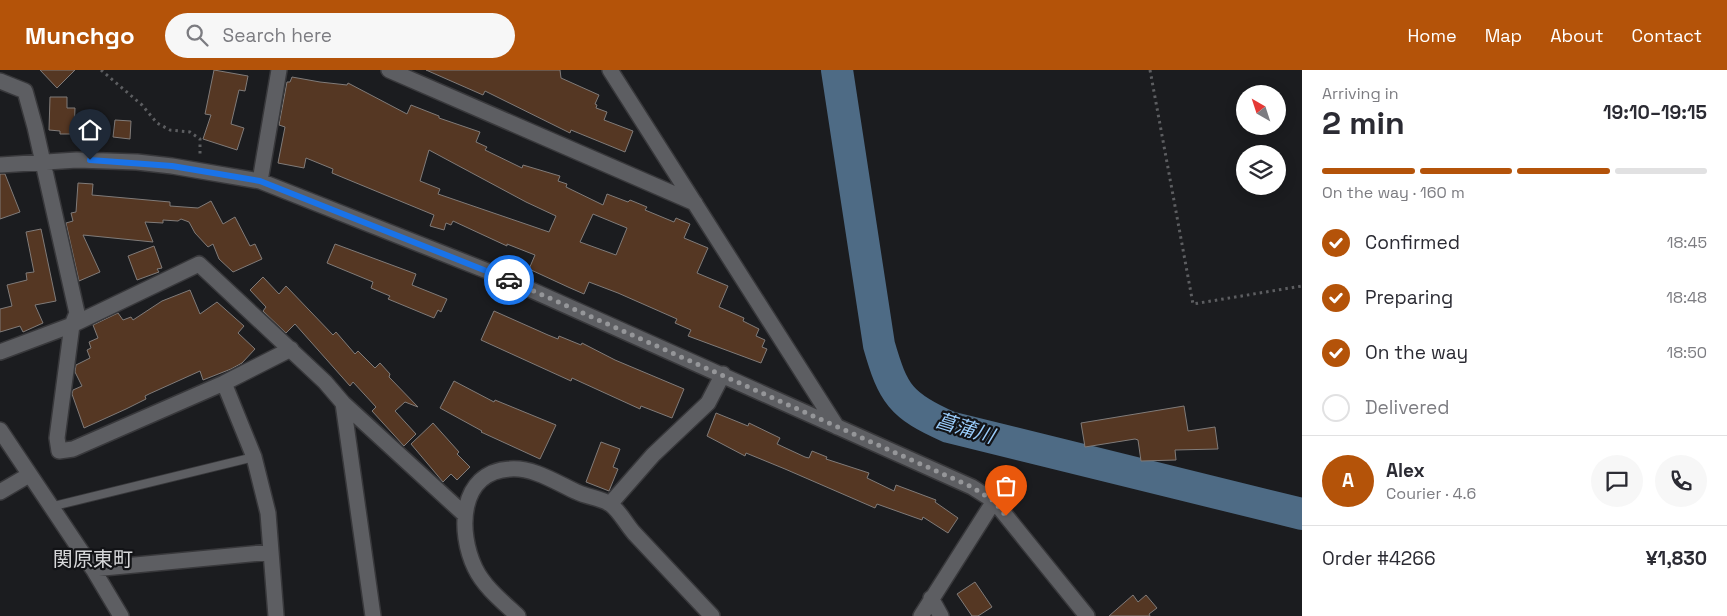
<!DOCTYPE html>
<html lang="en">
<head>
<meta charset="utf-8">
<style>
	:root { --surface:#fff; --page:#f7f7f7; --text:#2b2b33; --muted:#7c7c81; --line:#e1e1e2; --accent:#b45309 }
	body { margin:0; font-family:"Space Grotesk","Noto Sans JP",sans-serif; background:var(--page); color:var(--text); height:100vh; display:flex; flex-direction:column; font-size:19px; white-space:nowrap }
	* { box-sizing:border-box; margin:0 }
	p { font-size:16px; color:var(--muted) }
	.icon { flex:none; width:28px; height:28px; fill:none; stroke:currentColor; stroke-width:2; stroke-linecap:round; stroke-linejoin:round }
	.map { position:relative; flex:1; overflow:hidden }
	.drawer { display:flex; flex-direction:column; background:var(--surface); width:425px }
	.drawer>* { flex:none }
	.needle { width:32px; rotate:321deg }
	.tools { position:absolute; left:1236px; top:15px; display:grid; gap:10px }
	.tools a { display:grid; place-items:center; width:50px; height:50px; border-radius:50%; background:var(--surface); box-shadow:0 2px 12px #0003; font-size:25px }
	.pin { position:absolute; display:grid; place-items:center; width:42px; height:42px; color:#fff; margin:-51px -21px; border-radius:50% 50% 50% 0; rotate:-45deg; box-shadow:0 0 5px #0007 }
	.pin .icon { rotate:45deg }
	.courier { position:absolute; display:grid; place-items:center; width:50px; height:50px; margin:-25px; border:4px solid #1a73e8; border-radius:50%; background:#fff; color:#222; box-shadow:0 1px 6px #0007 }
	.summary em { font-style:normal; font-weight:800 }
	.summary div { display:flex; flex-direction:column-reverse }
	.summary { display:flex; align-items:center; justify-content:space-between; height:85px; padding:0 20px }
	h1 { font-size:32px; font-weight:800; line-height:38px }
	.bar { display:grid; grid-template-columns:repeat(4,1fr); gap:8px 5px; align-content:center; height:60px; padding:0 20px }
	.bar i { height:6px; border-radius:4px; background:var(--line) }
	.bar .current { background:var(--accent) }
	.bar p { grid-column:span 4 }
	.line { display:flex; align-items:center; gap:12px; padding:0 20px; border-top:1px solid var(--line) }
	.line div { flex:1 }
	.round { display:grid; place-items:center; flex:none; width:52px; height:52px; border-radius:26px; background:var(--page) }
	ol { padding:0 20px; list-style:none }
	li { display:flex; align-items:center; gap:15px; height:55px }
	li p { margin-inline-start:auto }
	li .icon { padding:5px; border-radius:50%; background:var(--accent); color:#fff; stroke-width:4 }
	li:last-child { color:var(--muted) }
	li i { width:28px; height:28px; border:2px solid var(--line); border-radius:50% }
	header { display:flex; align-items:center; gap:30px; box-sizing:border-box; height:70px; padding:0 25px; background:var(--accent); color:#fff }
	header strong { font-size:24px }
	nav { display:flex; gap:28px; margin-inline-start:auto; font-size:18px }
	.search { width:350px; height:45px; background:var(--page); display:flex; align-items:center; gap:12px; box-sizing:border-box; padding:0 18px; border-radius:28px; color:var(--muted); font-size:19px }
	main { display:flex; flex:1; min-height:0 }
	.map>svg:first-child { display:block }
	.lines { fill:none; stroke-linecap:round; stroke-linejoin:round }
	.river { stroke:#4e6b85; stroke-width:32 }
	.building { fill:#553723; stroke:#807b79; fill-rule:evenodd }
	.service-casing { stroke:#38383b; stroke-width:10 }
	.minor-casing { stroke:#38383b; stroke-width:18 }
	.path { stroke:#5d5e61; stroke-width:3; stroke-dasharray:2.5 4; stroke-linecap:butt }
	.service { stroke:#5d5e62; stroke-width:8 }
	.minor { stroke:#5d5e62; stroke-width:15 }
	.done { stroke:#959699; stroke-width:5; stroke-dasharray:0 9 }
	.route { stroke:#1a73e8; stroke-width:6 }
	.labels { text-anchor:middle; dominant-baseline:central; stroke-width:4.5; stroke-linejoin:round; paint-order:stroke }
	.water-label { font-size:20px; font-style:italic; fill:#99cbf9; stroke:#121316 }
	.neighbourhood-label { font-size:20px; fill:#d7d8da; stroke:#121316 }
</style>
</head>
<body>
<header>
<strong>Munchgo</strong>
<div class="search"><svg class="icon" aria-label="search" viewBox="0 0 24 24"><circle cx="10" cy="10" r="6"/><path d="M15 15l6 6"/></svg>Search here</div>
<nav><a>Home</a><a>Map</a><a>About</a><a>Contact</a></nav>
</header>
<main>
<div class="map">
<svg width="1302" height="546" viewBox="0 0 1302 546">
	<rect width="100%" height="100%" fill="#1b1c1f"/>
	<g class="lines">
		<path class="river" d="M 837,0 L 879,275 C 893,324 901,336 949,357 L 1302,444"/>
	</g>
	<path class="building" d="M 40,0 L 75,0 L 57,18 Z
		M 214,0 L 248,6 L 245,21 L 239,20 L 231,54 L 244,58 L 237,80 L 203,69 L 211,45 L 205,44 Z
		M 426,0 L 560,0 L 561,8 L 599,25 L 595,34 L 597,35 L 596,38 L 607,42 L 604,50 L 633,61 L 625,82 L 571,60 L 570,63 L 485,21 L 483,25 Z
		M 292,7 L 320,12 L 347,15 L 348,13 L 407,44 L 411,35 L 439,46 L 439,48 L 480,62 L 476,72 L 487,77 L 485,80 L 522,98 L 523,95 L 560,106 L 558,111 L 567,114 L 566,117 L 603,135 L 607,124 L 628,132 L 630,130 L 647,137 L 645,140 L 674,152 L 676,148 L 690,154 L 684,168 L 708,178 L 697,203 L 728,216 L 719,237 L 744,248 L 743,251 L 759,259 L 756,266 L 765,270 L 762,277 L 767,279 L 761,293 L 688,266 L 691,260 L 675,253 L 677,249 L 618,223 L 589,212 L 584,224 L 568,217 L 529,199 L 535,185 L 507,174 L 507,176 L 453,151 L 451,155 L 446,153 L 444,160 L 430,156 L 434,145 L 332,103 L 333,99 L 306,88 L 304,98 L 278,93 L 285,57 L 279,55 L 287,12 L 290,12 ZM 429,80 L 526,132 L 556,146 L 549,162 L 438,124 L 440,119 L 420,111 ZM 593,144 L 627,158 L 616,185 L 580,172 Z
		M 50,27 L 67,27 L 67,38 L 75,38 L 74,64 L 60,64 L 60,61 L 49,60 Z
		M 115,50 L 131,51 L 130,69 L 113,67 Z
		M 0,104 L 5,104 L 20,142 L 0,149 Z
		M 78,113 L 93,114 L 92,125 L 170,132 L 170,136 L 198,138 L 211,131 L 223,154 L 235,147 L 250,176 L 255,174 L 262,189 L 233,202 L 219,189 L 213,174 L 208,177 L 195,163 L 189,152 L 181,149 L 178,151 L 163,150 L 163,153 L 145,152 L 153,172 L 83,165 L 100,202 L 79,211 L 66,153 L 73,151 L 71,143 L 76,142 Z
		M 41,159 L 56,231 L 35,235 L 43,253 L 23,262 L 20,256 L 0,262 L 0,239 L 12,236 L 7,215 L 27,210 L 26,203 L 34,202 L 26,162 Z
		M 335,174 L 416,204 L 412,215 L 447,229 L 441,242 L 438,240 L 434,248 L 388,229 L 390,226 L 371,218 L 373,212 L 327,193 Z
		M 154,176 L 162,198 L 157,199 L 159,202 L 137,210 L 128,186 Z
		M 263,207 L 279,224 L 286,216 L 333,265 L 336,262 L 355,284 L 358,281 L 375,298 L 380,293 L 390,304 L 389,307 L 418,337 L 405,332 L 395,341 L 416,364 L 404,376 L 372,341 L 376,337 L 353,312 L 350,316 L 295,254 L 286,263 L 263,241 L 266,237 L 250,220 Z
		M 190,220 L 200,244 L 217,232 L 244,256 L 238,263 L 255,279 L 242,293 L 231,299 L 203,310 L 200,301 L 149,324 L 145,326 L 146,329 L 126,339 L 84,358 L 72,324 L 73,320 L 82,316 L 75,302 L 76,295 L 90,288 L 87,280 L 91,278 L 89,272 L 98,268 L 93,255 L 118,243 L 123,250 L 131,247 L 133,250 L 162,231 Z
		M 494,241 L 548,265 L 558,269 L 559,266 L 581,275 L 582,273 L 615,290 L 684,319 L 672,348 L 641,336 L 640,339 L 572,308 L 571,311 L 481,270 Z
		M 454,311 L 494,332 L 495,330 L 556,355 L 540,389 L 481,362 L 482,361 L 440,338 Z
		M 1184,336 L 1188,361 L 1215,357 L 1218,379 L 1175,380 L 1176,390 L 1141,391 L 1138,370 L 1135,369 L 1085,377 L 1081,353 Z
		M 716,343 L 748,356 L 749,353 L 780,368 L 777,374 L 805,387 L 809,388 L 812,381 L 827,387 L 826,389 L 869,403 L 867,408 L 894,421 L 896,415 L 936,430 L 935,432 L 958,448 L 948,463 L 923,447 L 922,450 L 877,434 L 875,438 L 785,399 L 746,383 L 745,386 L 707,366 Z
		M 433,353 L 459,382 L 457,384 L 470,397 L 457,410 L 451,404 L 443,412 L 411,374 Z
		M 601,372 L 620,379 L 613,397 L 618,399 L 609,421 L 586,412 Z
		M 975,512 L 992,537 L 978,546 L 972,546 L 957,524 Z
		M 1133,525 L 1138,532 L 1146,525 L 1157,538 L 1149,544 L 1150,546 L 1109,546 Z"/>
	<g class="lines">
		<defs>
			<path id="service" d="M 50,437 L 254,387"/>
			<path id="minor" d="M 389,0 L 695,133
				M 610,0 L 837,357
				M 0,11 L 25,21 L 35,57 L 77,243 L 72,255 L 57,368 L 59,381 L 73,379 L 224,313 L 291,279
				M 0,95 L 77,90 L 137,92 L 172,96 L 260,111 L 500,206 L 972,417 L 994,431 L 1087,546
				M 260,111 L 279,0
				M 0,282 L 72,255 L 199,194 L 325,312 L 343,333 L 373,546
				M 224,313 L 254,387 L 268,443 L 276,546
				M 343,333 L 464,444
				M 0,360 L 93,499 L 121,546
				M 0,422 L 29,405
				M 610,434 L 653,385 L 708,333 L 723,304
				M 93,499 L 271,482
				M 931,528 L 941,546
				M 518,546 C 503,532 484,517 475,498 C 458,463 458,402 510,399 C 533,397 557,413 577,422 C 587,427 601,428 610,434 C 619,440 626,454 634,463 C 660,491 686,518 712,546
				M 921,546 L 994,431"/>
		</defs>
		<use href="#service" class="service-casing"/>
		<use href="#minor" class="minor-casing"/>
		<path class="path" d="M 101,0 L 142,35 L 157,53 L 170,60 L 190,62 L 200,69 L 200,86
			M 1150,0 L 1193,234 L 1302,216"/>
		<use href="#service" class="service"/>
		<use href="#minor" class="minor"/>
	</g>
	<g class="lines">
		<path class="done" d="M 509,210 L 972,417 L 994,431 L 1006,446"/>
		<path class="route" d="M 90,90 L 172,96 L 260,111 L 509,210"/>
	</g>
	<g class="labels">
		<g class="water-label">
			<text transform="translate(965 358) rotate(17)">菖蒲川</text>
		</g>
		<g class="neighbourhood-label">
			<text x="93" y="489">関原東町</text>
		</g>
	</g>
</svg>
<div class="tools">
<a><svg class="needle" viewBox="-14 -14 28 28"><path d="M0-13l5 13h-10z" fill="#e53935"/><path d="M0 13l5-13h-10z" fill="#7c7c81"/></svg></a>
<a><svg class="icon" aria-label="layers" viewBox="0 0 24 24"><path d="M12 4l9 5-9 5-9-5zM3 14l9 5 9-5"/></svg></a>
</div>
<div class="pin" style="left:1006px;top:446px;background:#ea580c"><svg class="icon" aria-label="bag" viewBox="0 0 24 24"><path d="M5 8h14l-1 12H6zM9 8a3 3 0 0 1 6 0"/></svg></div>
<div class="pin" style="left:90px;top:90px;background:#1f2937"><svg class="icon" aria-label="home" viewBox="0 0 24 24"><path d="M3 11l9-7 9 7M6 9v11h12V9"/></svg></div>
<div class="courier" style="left:509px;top:210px"><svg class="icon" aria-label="car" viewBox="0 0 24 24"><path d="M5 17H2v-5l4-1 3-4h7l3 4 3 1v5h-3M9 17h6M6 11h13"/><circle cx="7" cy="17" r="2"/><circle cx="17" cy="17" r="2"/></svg></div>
</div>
<section class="drawer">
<div class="summary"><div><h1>2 min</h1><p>Arriving in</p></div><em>19:10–19:15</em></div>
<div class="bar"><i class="current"></i><i class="current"></i><i class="current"></i><i></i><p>On the way · 160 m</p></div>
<ol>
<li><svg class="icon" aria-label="check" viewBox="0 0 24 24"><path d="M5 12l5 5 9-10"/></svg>Confirmed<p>18:45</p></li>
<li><svg class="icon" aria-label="check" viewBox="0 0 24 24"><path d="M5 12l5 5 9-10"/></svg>Preparing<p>18:48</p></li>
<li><svg class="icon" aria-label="check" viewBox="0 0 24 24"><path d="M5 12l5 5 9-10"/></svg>On the way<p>18:50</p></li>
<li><i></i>Delivered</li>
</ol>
<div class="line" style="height:90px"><b class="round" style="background:var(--accent);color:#fff">A</b><div><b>Alex</b><p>Courier · 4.6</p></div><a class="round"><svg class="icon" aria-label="chat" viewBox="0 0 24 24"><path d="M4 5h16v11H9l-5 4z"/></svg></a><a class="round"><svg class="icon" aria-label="phone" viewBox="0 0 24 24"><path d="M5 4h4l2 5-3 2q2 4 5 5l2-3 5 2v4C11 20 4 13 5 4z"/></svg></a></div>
<div class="line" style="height:65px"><div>Order #4266</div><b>¥1,830</b></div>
</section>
</main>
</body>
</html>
